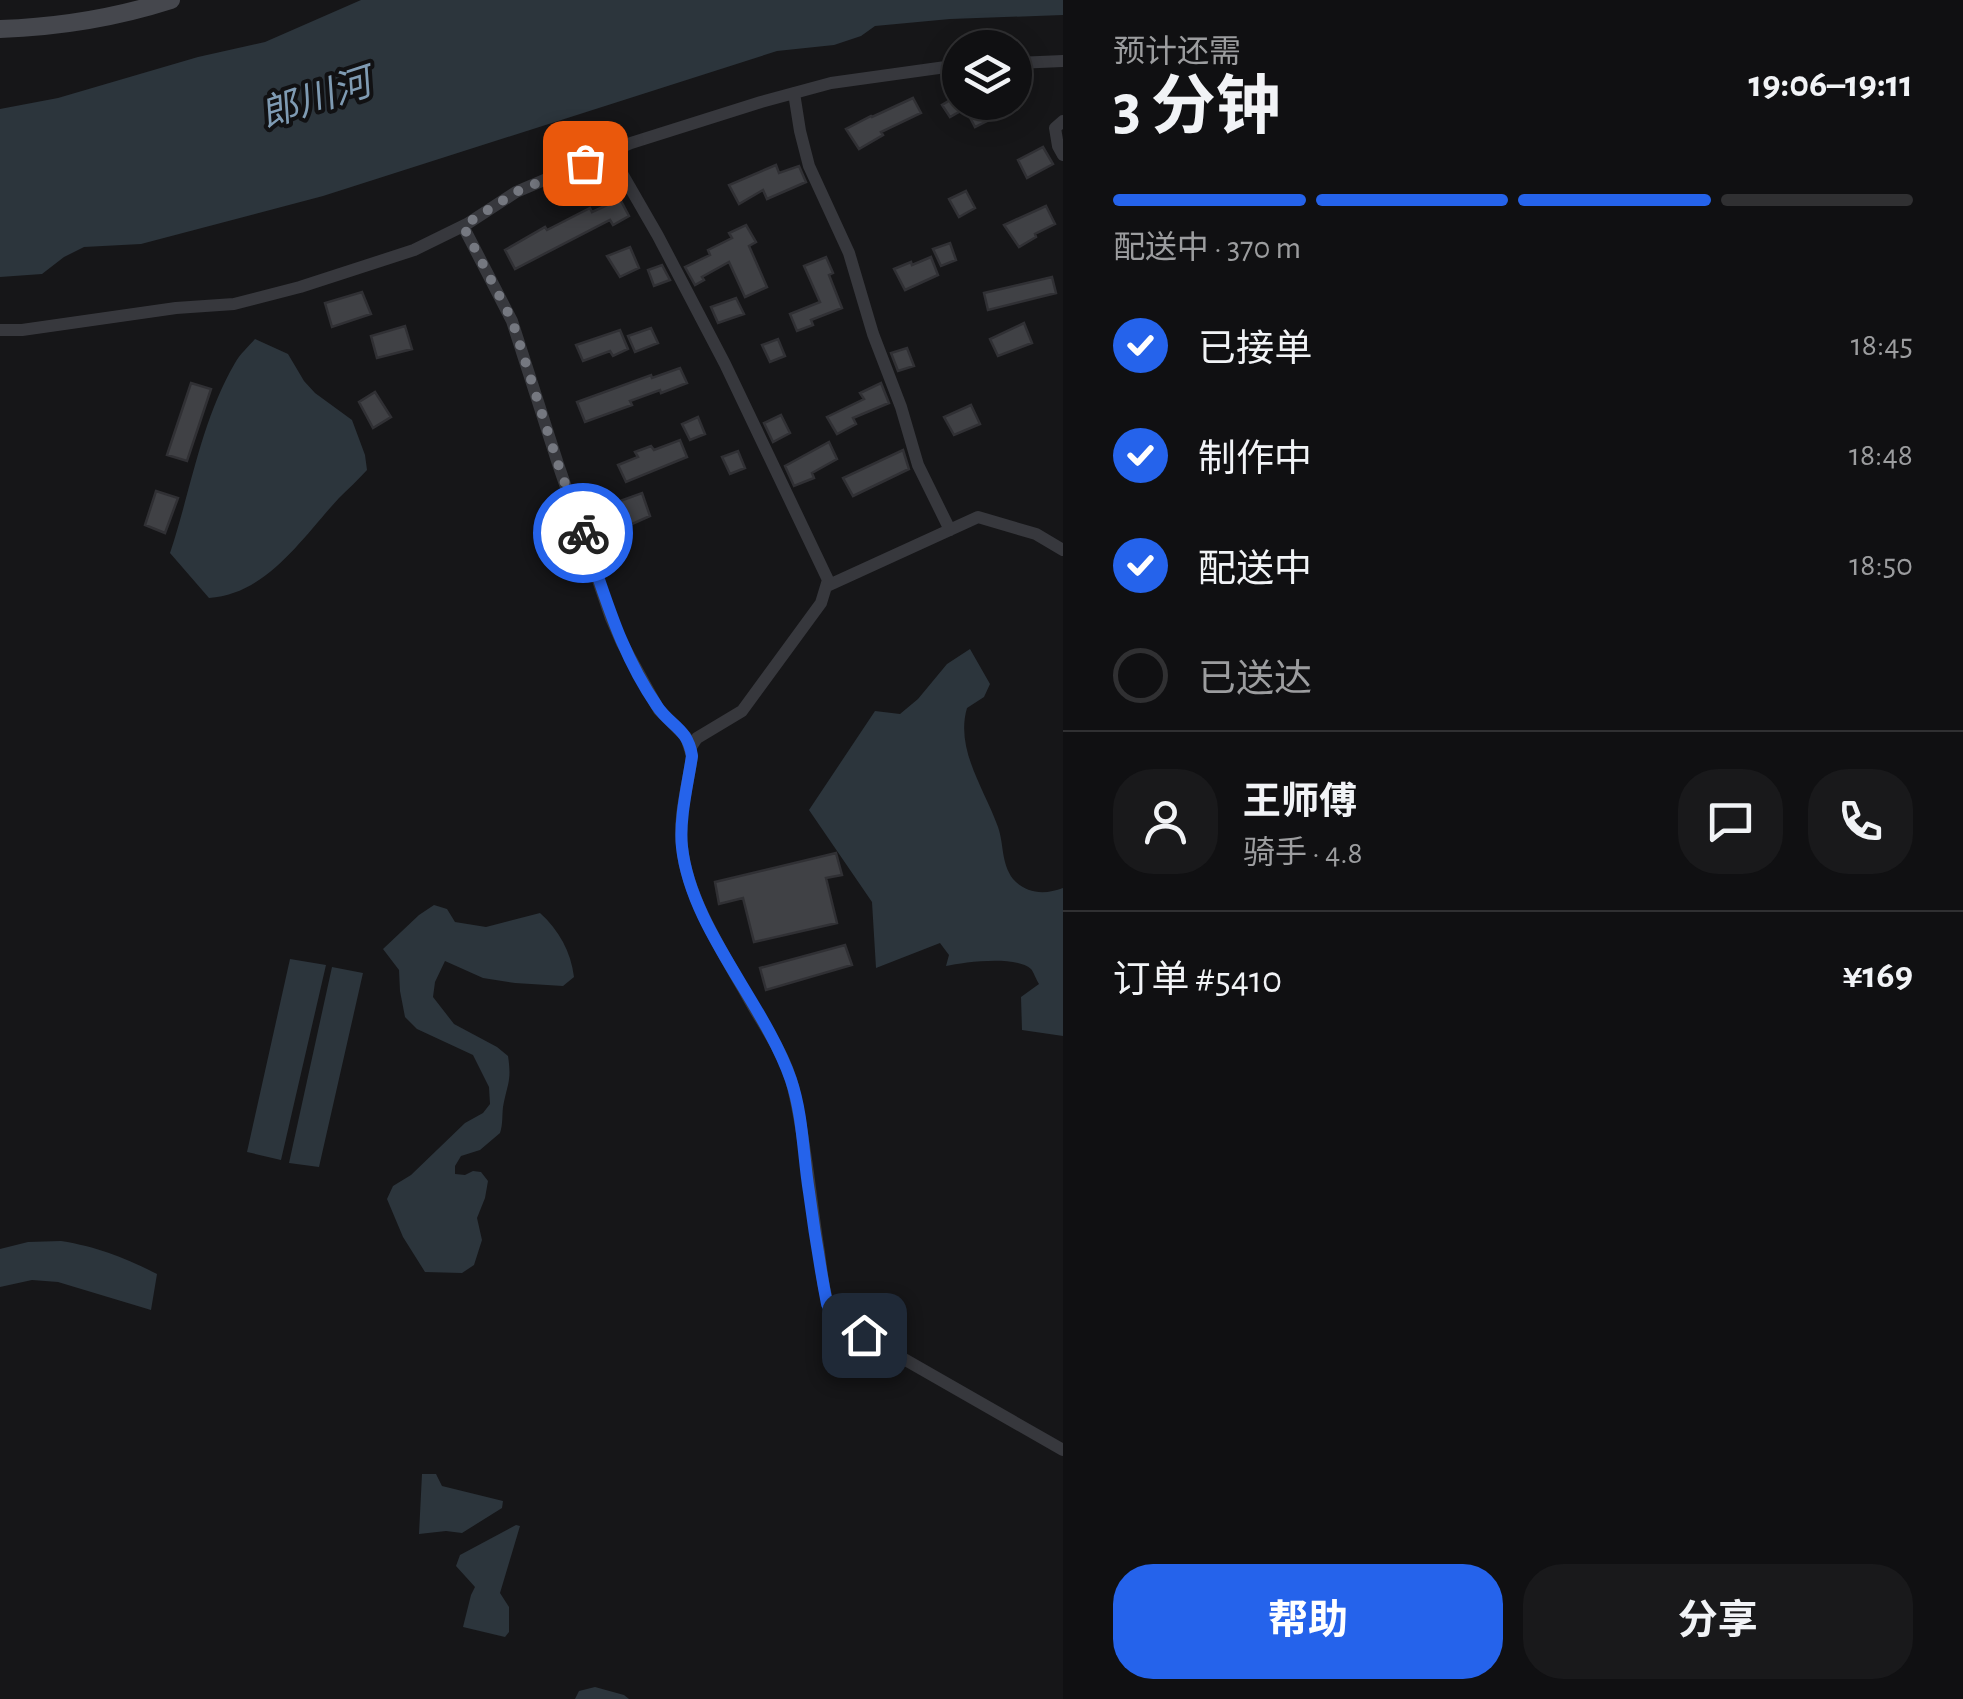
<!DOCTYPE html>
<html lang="zh">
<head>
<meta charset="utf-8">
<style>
	:root { --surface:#101012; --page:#19191b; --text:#f1f3f6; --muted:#9c9d9f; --line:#303032; --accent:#2563eb }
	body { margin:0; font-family:"Alegreya Sans","Noto Sans SC",sans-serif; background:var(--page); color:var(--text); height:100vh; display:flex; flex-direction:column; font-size:38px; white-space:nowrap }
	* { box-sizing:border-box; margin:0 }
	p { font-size:32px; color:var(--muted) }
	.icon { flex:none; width:55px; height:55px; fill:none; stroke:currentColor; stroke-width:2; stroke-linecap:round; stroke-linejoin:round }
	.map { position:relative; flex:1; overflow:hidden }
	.drawer { display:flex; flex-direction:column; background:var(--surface); width:900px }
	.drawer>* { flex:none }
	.controls { position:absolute; left:942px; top:30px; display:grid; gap:20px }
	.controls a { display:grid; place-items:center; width:90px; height:90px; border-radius:50%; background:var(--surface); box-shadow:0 5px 25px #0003,0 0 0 2px var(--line); font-size:50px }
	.pin { position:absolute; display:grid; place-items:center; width:85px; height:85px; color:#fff; margin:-42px; border-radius:20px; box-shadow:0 5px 15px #0006 }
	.courier { position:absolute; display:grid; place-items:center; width:100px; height:100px; margin:-50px; border:8px solid #2563eb; border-radius:50%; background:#fff; color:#222; box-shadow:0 2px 12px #0007 }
	.head em { font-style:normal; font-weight:700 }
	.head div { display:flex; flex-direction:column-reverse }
	.head { display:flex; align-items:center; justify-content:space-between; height:170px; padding:0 50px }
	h1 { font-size:65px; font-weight:700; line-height:75px }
	.bar { display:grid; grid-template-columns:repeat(4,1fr); gap:15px 10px; align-content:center; height:120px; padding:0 50px }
	.bar i { height:12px; border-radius:8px; background:var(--line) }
	.bar .active { background:var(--accent) }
	.bar p { grid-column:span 4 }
	.line { display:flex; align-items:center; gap:25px; padding:0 50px; border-top:2px solid var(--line) }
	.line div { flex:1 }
	.round { display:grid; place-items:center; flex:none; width:105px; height:105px; border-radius:40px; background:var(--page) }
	ol { padding:0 50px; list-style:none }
	li { display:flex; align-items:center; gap:30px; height:110px }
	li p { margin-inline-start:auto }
	li .icon { padding:10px; border-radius:50%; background:var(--accent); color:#fff; stroke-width:4 }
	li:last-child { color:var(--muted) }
	li i { width:55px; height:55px; border:5px solid var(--line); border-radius:50% }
	.action { display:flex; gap:20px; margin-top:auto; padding:20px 50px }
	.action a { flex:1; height:115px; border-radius:40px; background:var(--accent); color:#fff; font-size:40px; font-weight:700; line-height:115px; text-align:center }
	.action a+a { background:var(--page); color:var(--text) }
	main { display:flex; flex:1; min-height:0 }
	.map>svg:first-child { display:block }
	.water { fill:#2c353c }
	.building { fill:#404145; stroke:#303034; stroke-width:2.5 }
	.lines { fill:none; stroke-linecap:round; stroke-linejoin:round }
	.street { stroke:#37383d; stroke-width:12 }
	.secondary { stroke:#45474d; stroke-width:18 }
	.done { stroke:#757880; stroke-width:10; stroke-dasharray:0 18 }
	.route { stroke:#2563eb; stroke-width:12 }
	.labels { text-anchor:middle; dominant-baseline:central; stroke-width:8; stroke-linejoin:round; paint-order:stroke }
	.water-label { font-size:38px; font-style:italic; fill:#7f9bb3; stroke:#111113 }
</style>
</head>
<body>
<main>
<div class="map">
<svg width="1063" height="1699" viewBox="0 0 1063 1699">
	<rect width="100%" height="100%" fill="#161618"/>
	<path class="water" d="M 361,0 L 1063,0 L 1063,15 L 950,19 L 875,26 L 861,36 L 834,45 L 777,51 L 323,196 L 141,244 L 84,247 L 64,257 L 42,274 L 0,277 L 0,109 L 58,98 L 198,57 L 265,42 Z
		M 255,339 L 288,354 L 304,381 L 315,393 L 352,420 L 365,455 L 367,470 C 358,480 348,489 339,498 C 302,538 267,594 209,598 L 170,553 C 191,490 201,421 235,363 C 240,354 248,347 255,339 Z
		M 970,649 L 990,684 L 984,697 L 967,708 C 955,749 984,788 998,827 C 1004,844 1001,863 1013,879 C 1026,894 1045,895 1063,888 L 1063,1036 L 1022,1030 L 1021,997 L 1039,984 C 1037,981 1033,971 1031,969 C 1016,955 964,962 946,966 L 949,955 L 940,943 L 876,968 L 872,902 L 809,810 L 875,711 L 900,714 L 918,699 L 947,664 Z
		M 434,905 L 447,909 L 455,922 L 486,927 L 540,913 C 559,930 571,952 574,977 L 563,986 L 515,983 L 483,978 L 445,961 L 435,982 L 433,997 L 454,1024 L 497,1047 L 508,1056 C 512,1082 507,1084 503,1107 C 502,1116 503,1124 500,1133 L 480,1150 L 461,1156 L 455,1166 L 455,1174 L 465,1175 L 473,1171 L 481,1172 L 488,1181 L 485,1198 L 477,1218 L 482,1240 L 474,1265 L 462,1273 L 425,1272 L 403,1237 L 387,1199 L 393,1186 L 411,1175 L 465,1123 L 483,1113 L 490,1104 L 489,1087 L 473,1055 L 417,1029 L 405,1017 L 400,991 L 399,970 L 383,949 L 419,915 Z
		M 290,959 L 326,965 L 281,1160 L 247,1152 Z
		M 332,967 L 363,973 L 319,1167 L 289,1163 Z
		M 61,1241 C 98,1247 123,1257 157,1274 L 151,1310 L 58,1282 L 32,1280 L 0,1287 L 0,1249 L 28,1242 Z
		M 422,1474 L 436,1474 L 442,1486 L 503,1501 L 502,1508 L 462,1533 L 446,1531 L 419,1534 Z
		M 516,1525 L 520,1526 L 500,1593 L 509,1607 L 509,1632 L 505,1637 L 463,1627 L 471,1595 L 475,1587 L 456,1566 L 460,1555 Z
		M 595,1687 L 624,1695 L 629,1699 L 575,1699 L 579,1691 Z"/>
	<path class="building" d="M 957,96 L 964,109 L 950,117 L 942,105 Z
		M 913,98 L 921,113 L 881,132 L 883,135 L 859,149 L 846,129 L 871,116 L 872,117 Z
		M 962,102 L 994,102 L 1001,114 L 975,127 Z
		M 1043,147 L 1053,164 L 1027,178 L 1018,160 Z
		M 776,165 L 779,173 L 799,166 L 806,182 L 767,199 L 763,190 L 739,204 L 729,185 Z
		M 966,191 L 975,208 L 959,217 L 949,199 Z
		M 620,199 L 629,216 L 613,225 L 610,220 L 515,269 L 505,250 L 545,227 L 547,230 L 590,208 L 592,212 Z
		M 1046,206 L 1055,224 L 1035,234 L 1036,237 L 1019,247 L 1004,225 Z
		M 746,225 L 756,242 L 749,246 L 767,287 L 745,297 L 729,262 L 702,277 L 704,280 L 695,285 L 685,267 L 710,255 L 708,250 L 732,238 L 729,233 Z
		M 950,243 L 956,260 L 941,266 L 933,249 Z
		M 630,247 L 639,268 L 620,277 L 607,256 Z
		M 826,257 L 833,273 L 829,275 L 842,308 L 811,320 L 813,325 L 797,331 L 790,314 L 820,302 L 804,266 Z
		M 931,257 L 938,275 L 905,290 L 894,269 L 911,262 L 912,265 Z
		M 662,265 L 670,280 L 654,286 L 648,270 Z
		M 1052,277 L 1056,293 L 988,310 L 984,293 Z
		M 362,292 L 371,314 L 332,327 L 325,303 Z
		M 736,298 L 744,314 L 718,323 L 711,307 Z
		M 1024,323 L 1032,343 L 998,356 L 990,339 Z
		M 405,326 L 412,349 L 377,358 L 371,336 Z
		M 651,328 L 658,343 L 635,352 L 628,336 Z
		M 620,330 L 628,349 L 613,356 L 610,351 L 583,361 L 576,345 Z
		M 778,339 L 785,356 L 770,362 L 762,345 Z
		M 907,348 L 914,366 L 898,371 L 891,353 Z
		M 680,368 L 687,383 L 661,393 L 660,390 L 630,401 L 632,405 L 585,422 L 577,402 L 651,375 L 652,378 Z
		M 191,383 L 211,389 L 187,461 L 167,455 Z
		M 881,383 L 889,403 L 853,418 L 856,424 L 837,434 L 827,417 L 864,399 L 860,393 Z
		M 375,392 L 391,417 L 373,428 L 359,402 Z
		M 971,405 L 980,424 L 954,435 L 944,417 Z
		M 781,415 L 790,433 L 773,442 L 764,423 Z
		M 698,417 L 705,434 L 690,440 L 682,424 Z
		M 680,440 L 687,457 L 626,482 L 618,465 L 638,457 L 635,452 L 651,446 L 654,450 Z
		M 829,442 L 837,459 L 812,473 L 814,478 L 794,486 L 785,466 Z
		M 903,450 L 909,469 L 853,496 L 843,478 Z
		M 738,451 L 745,468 L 730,474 L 722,457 Z
		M 156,491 L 178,498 L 165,533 L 145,525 Z
		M 642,493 L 650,516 L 630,525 L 628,522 L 612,528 L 606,511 L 621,504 L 620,501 Z
		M 836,853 L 842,875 L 826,878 L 837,923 L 754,942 L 743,898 L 719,904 L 715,882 Z
		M 845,945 L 852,965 L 766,990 L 760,968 Z"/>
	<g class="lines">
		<path class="street" d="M 1015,63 L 1063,61
			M 794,93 L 800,131 L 809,166 L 849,253 L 873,334 L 901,407 L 918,465 L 950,530
			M 1063,121 L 1055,128 L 1058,146 L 1063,155
			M 619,149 L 620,170 L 658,236 L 725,364 L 828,580 L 821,603 L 742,711 L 697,738 L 691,747
			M 463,226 L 512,321 L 558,464 L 611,618 L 622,643 L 659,710 L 686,737 L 692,756 C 688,785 678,818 682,847 C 687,898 724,954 749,999 C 765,1028 785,1054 793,1087 C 806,1141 810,1197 819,1252 C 822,1275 824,1298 834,1319 L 1063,1450
			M 0,330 L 22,330 L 176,308 L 234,304 L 300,287 L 414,250 L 467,224 L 516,192 L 631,143 L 761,102 L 831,83 L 960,65
			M 827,586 L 978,517 L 1036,534 L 1063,550"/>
		<path class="secondary" d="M 0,29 C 59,27 115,18 171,0"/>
	</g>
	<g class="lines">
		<path class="done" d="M 583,533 L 558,464 L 512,320 L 463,226 L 516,192 L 585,163"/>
		<path class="route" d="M 583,533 C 605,594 619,651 657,706 C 670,726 688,728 692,756 C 688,783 679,819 682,847 C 691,929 764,1002 791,1080 C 803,1115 803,1155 809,1192 C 814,1230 820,1267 827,1304 C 836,1324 845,1328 864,1335"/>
	</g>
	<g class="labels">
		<g class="water-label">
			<text transform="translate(316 100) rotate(-18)">郎川河</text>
		</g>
	</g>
</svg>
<div class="controls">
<a><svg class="icon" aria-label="layers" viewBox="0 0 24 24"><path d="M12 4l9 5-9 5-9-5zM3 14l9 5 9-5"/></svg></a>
</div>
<div class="pin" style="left:585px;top:163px;background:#ea580c"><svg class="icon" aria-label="bag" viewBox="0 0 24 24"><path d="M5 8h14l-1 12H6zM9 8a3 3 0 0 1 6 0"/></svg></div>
<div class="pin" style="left:864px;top:1335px;background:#1f2937"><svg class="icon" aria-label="home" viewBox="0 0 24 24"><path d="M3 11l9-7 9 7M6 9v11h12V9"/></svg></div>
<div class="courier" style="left:583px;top:533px"><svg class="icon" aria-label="bike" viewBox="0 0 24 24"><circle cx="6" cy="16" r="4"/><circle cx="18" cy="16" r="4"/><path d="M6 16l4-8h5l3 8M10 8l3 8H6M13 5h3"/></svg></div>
</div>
<section class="drawer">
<div class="head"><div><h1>3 分钟</h1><p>预计还需</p></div><em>19:06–19:11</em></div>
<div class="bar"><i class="active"></i><i class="active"></i><i class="active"></i><i></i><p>配送中 · 370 m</p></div>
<ol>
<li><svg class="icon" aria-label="check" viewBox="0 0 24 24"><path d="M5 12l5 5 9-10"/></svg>已接单<p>18:45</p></li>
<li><svg class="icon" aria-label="check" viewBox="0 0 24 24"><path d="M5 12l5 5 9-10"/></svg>制作中<p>18:48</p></li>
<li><svg class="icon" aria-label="check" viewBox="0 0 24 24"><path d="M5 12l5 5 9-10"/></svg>配送中<p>18:50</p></li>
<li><i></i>已送达</li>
</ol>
<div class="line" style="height:180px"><a class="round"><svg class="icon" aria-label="person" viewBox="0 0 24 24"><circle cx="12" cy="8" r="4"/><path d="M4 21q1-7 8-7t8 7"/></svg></a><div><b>王师傅</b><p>骑手 · 4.8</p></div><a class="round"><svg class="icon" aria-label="chat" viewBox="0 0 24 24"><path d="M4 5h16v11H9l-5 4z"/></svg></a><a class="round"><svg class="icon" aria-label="phone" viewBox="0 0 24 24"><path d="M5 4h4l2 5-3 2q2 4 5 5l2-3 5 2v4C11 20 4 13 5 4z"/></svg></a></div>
<div class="line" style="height:130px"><div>订单 #5410</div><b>¥169</b></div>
<div class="action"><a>帮助</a><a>分享</a></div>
</section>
</main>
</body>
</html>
